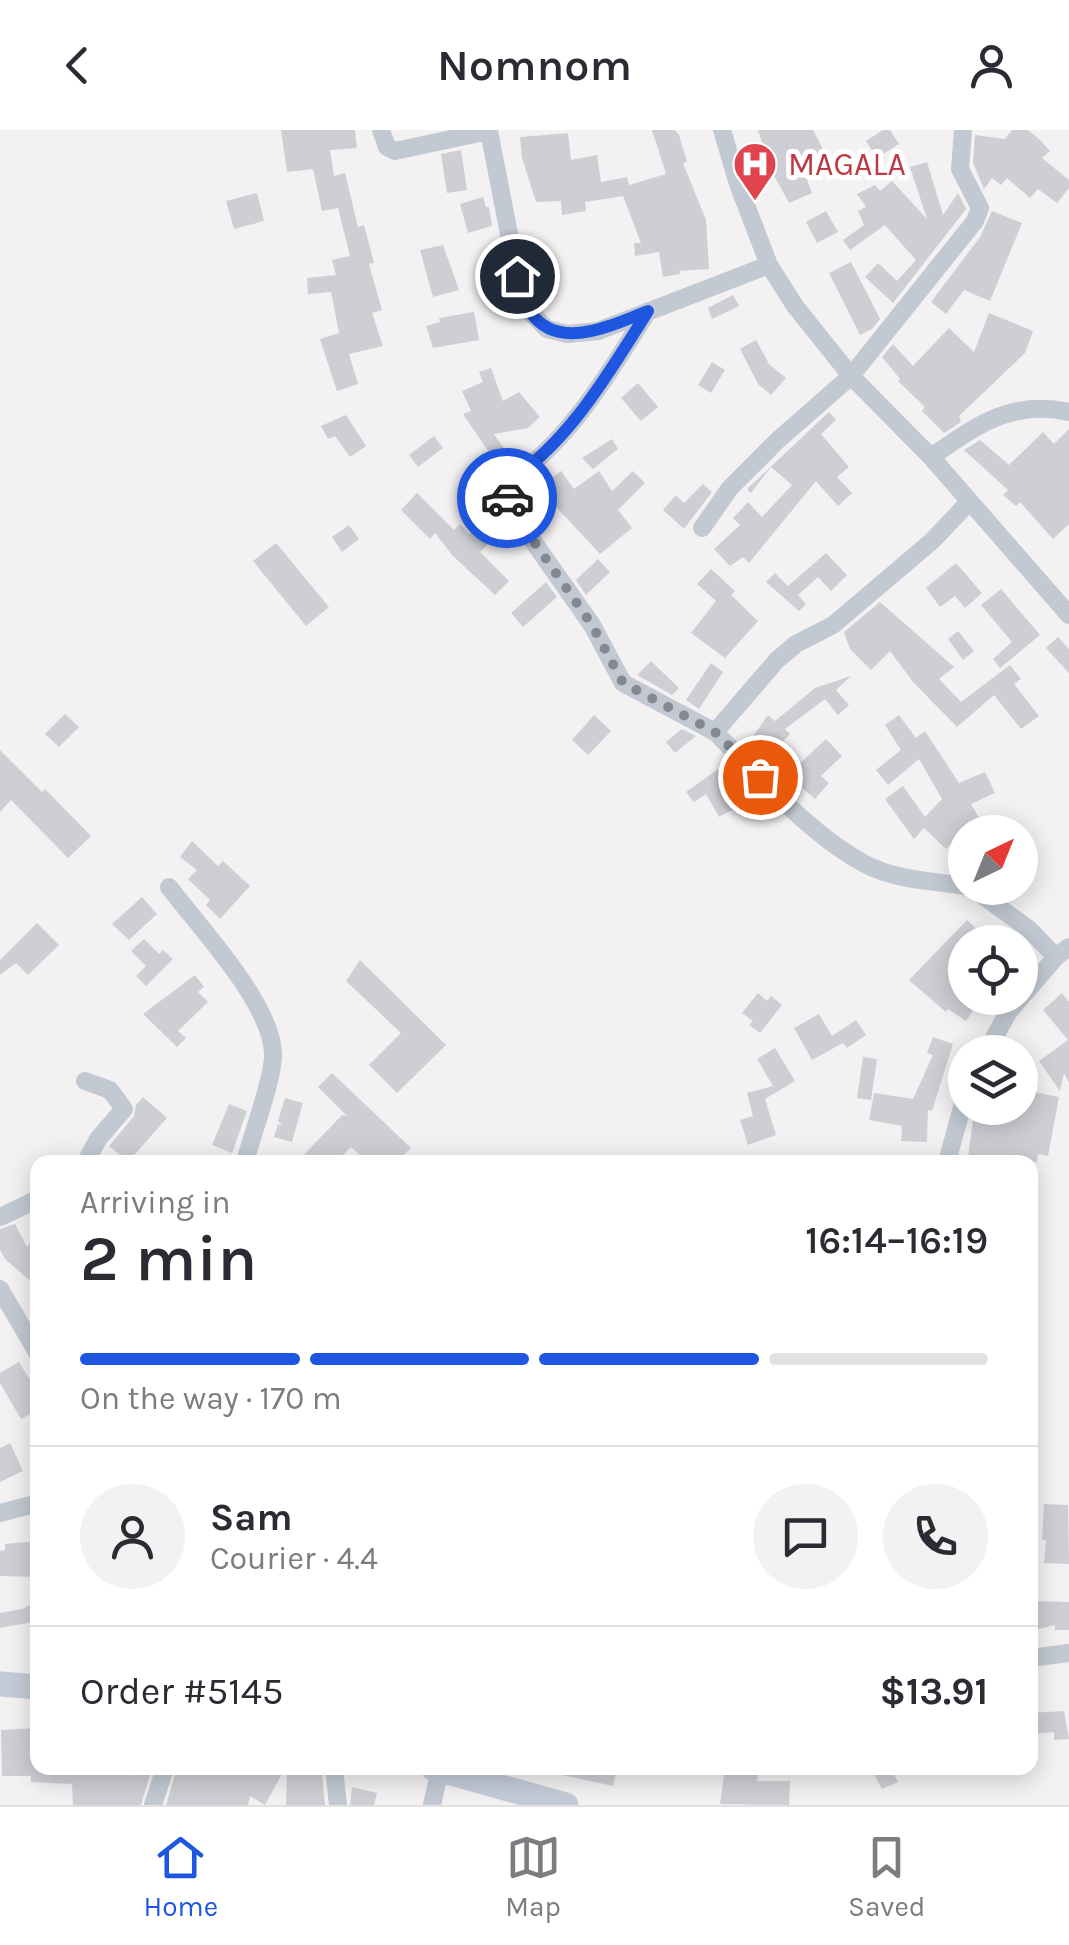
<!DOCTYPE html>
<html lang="en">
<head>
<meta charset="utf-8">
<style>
	:root { --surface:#fff; --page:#f2f2f3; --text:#2b2b33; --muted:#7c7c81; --line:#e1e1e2; --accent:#1f56df }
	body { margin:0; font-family:Karla,sans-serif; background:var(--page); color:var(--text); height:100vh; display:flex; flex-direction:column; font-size:38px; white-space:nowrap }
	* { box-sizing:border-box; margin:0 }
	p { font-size:32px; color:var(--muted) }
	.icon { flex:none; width:55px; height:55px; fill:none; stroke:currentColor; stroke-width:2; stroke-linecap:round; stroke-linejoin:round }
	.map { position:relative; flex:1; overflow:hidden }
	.details { position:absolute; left:30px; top:1025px; width:1008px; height:620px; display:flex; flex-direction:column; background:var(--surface); border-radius:20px; box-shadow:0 5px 25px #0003 }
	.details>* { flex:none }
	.needle { width:65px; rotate:43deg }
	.controls { position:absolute; left:948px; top:685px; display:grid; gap:20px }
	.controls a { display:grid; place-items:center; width:90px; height:90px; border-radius:50%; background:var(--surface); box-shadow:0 5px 25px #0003; font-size:50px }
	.pin { position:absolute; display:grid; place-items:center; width:85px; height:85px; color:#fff; margin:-42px; border:5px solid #fff; border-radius:50%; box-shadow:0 2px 10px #0007 }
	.courier { position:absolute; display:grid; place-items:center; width:100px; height:100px; margin:-50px; border:8px solid #1f56df; border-radius:50%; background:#fff; color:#222; box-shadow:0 2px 12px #0007 }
	.head em { font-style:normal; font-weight:600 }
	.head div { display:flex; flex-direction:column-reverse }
	.head { display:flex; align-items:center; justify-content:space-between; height:170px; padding:0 50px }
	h1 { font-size:65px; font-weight:600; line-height:75px }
	.bar { display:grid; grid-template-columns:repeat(4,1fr); gap:15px 10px; align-content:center; height:120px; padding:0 50px }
	.bar i { height:12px; border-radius:8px; background:var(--line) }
	.bar .selected { background:var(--accent) }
	.bar p { grid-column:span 4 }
	.line { display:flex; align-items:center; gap:25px; padding:0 50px; border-top:2px solid var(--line) }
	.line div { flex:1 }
	.round { display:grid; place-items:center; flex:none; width:105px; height:105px; border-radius:52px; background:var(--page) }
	header { display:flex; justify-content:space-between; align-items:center; height:130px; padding:0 50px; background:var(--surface); font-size:45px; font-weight:600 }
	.tab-bar { display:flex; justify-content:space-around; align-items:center; height:140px; border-top:2px solid var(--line); background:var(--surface); font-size:28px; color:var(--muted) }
	.tab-bar a { display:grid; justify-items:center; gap:5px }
	.tab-bar .selected { color:var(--accent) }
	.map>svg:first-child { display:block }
	.building { fill:#cecfd5 }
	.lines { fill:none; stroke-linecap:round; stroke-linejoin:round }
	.minor { stroke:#c2c9d2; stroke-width:18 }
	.secondary { stroke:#c4cbd8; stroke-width:25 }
	.done { stroke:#848991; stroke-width:10; stroke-dasharray:0 18 }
	.route { stroke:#1f56df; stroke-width:12 }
	.labels { text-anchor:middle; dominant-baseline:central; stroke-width:10; stroke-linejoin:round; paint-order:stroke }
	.health-label { font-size:32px; fill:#be3a42; stroke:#fff; text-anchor:start }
</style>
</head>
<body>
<header><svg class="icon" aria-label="back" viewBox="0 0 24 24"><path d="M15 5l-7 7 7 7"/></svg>Nomnom<svg class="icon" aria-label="person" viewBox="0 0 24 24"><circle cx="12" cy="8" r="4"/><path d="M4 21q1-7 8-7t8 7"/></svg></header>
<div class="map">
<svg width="1069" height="1675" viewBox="0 0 1069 1675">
	<rect width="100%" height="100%" fill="#f3f1f1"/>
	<path class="building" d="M 281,0 L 355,0 L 357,18 L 330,20 L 334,46 L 345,43 L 358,97 L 364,95 L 374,133 L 369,134 L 382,180 L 372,183 L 383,216 L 349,224 L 358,254 L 337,261 L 320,209 L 339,203 L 331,162 L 308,164 L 307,148 L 336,145 L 332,130 L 350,126 L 338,78 L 322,81 L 313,39 L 287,42 Z
		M 652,0 L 675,0 L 679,5 L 687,32 L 683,33 L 706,90 L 709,139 L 679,141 L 680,144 L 663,147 L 659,122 L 635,126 L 634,113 L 641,113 L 623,66 L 585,72 L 586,81 L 562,85 L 561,71 L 536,72 L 522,28 L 520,7 L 568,3 L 571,30 L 597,25 L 601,52 L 627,47 L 629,55 L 666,44 Z
		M 758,0 L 813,0 L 826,25 L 802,36 L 812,63 L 789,73 L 772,42 Z
		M 883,0 L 890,0 L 899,14 L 877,28 L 866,11 Z
		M 1012,0 L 1028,0 L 1040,10 L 1050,21 L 1042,28 L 1069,50 L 1069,58 L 1057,73 L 1038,59 L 1030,68 L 1007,48 L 1001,55 L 992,48 L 984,59 L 973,33 L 975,5 L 1005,9 Z
		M 461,20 L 467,60 L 447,63 L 441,24 Z
		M 927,32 L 943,85 L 958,63 L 966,79 L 893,173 L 865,147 L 878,133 L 897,151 L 916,130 L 885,95 L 850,120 L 843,110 L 864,95 L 858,81 L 866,77 L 857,64 L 875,55 L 880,61 L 892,51 L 927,89 L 910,37 Z
		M 257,63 L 264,91 L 234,99 L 226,71 Z
		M 483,67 L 486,77 L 489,77 L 492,96 L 468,103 L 460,74 Z
		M 826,81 L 838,102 L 817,113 L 806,92 Z
		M 992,81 L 1022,93 L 990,171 L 964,160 L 946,184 L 931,172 L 980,107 Z
		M 443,115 L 459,160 L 433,167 L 420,120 Z
		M 851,132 L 880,189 L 872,199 L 860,205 L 829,143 Z
		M 733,165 L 739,176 L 712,189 L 708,178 Z
		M 474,182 L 479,210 L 433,218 L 426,196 L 440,192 L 439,188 Z
		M 989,183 L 1033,201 L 1025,223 L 959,286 L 961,292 L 944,303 L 922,281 L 925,277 L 898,251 L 900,249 L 882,227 L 893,214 L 913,236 L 949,198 L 974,222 Z
		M 756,210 L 769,234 L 786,248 L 771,265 L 758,254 L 740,219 Z
		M 712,232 L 725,240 L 711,263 L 698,255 Z
		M 491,238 L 503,271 L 519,262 L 540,287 L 528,298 L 494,304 L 513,332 L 501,340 L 463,284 L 471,281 L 462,261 L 483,252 L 479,242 Z
		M 638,253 L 658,277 L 641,291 L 621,268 Z
		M 829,282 L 836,290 L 821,304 L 849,337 L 837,347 L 852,363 L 838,376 L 816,351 L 749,433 L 743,427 L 730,436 L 714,419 L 740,395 L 733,388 L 748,372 L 762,387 L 792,355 L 771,337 L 751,363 L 747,359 Z
		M 346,285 L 366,316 L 350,327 L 335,306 L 328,309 L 321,296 Z
		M 1069,299 L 1069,394 L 1053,409 L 1020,372 L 1016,376 L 1003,365 L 1008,360 L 964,320 L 980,310 L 1009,335 L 1043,302 L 1054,314 Z
		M 434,306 L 443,318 L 418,337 L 409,325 Z
		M 612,309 L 618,319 L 593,339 L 582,328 Z
		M 561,341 L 574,359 L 599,341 L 612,361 L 633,341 L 645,353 L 618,380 L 632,398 L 600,424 L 548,368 L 528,383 L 522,374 L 521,371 Z
		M 703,354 L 712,362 L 684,399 L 663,380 L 676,365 L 684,373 Z
		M 417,363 L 454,400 L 460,394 L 469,404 L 478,395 L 492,410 L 480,422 L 509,451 L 495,465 L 453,426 L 435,403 L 430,409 L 401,380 Z
		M 349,395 L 359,409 L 342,422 L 332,407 Z
		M 276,413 L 329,477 L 306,496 L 253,431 Z
		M 826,423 L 847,445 L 831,461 L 818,447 L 798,465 L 806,474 L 799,481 L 766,452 L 775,443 L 788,456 Z
		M 598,429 L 610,442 L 586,465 L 576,450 Z
		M 956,433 L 982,463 L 965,478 L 955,466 L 940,477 L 926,458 Z
		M 711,439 L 735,461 L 731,465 L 758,491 L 725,528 L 691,503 L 716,471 L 697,454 Z
		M 546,452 L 557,467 L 523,497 L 511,483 Z
		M 1001,459 L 1040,505 L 1000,538 L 993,529 L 1012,512 L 981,475 Z
		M 880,472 L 954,537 L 939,549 L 961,572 L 1010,535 L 1021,549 L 1014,554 L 1039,586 L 1021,599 L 994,565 L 957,597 L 913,552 L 890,521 L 871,540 L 850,519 L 844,502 Z
		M 958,501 L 974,521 L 963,530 L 948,509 Z
		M 1058,507 L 1069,519 L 1069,543 L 1046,518 Z
		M 651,531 L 679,558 L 672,565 L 637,545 Z
		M 711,533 L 723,542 L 699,579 L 686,570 Z
		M 851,546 L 836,560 L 849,575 L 838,585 L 825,569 L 785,599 L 790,604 L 778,617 L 796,637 L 826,609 L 842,626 L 821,646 L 829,653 L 815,669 L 785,643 L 779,649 L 746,616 L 768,585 L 775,591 L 815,558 Z
		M 65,584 L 79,597 L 59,617 L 45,604 Z
		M 594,585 L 611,601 L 588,625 L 572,610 Z
		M 899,585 L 916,608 L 925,601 L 959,653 L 985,642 L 995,663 L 971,674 L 982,693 L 957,708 L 946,719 L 924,698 L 914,709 L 885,669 L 903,656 L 925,687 L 942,669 L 919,629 L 888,655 L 876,640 L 901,620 L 885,595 Z
		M 682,599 L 696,606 L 675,623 L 666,612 Z
		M 0,620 L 42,662 L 45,659 L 91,706 L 68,728 L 11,670 L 0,682 Z
		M 731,636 L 763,669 L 753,680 L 745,673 L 719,687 L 706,664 L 694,672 L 686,662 L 718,639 L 722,646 Z
		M 192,711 L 218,736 L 223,731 L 250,756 L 220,789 L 206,775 L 210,770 L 188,749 L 197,740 L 180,727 Z
		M 142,767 L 157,784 L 129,810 L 112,794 Z
		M 967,790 L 990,812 L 965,812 L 965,868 L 982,868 L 966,891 L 948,879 L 946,882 L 909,850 Z
		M 37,793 L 59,815 L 28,845 L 16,833 L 0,845 L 0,830 Z
		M 144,809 L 159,824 L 163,820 L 173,829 L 146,856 L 136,846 L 146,836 L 131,821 Z
		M 360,830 L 446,915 L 397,963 L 369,935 L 401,903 L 346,851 Z
		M 195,845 L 204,857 L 198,862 L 208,872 L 178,901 L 186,908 L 177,917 L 143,884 Z
		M 758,863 L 767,871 L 771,866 L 782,875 L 760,903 L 749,895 L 753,891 L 742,883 Z
		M 1062,863 L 1069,872 L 1069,953 L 1064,943 L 1060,961 L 1039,931 L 1068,910 L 1043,880 Z
		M 819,884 L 832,906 L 856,890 L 866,905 L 847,918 L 843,913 L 812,930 L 794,898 Z
		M 933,907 L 953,914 L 932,981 L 928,980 L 927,1012 L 901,1011 L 902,996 L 869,990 L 874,963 L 913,969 L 933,925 L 927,923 Z
		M 775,918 L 795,951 L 765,969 L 776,1005 L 748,1015 L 740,990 L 753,986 L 747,963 L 773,956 L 757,929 Z
		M 863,927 L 877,929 L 871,970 L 857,968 Z
		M 332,943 L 411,1018 L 397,1032 L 368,1032 L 351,1017 L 336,1032 L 297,1032 L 342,985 L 347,986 L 318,957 Z
		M 1020,959 L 1059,967 L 1048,1026 L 1038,1024 L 1037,1032 L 968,1027 L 973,991 L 979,992 L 982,978 L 1020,978 Z
		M 143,967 L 167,988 L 128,1032 L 109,1016 L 134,986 L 136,975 Z
		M 285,968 L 303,973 L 292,1012 L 274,1007 L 278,994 L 283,996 L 278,991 Z
		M 229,974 L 247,981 L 232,1023 L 212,1015 Z
		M 15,1094 L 27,1117 L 38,1105 L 38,1140 L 29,1150 L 5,1129 L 0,1120 L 0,1099 Z
		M 19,1232 L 38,1263 L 38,1280 L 21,1289 L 0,1253 L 0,1243 Z
		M 10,1313 L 23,1341 L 0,1352 L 0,1318 Z
		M 1044,1374 L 1068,1375 L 1069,1434 L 1044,1433 L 1046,1410 L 1042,1410 Z
		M 38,1411 L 38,1447 L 0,1446 L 0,1421 L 5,1420 L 5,1414 Z
		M 38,1470 L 38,1491 L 0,1498 L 0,1483 L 23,1479 Z
		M 1030,1471 L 1069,1472 L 1069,1500 L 1055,1500 L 1055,1495 L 1030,1501 Z
		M 1064,1581 L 1069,1609 L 1054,1610 L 1054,1602 L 1030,1604 L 1030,1583 Z
		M 38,1598 L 38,1638 L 108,1638 L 129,1646 L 131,1638 L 152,1638 L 141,1675 L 73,1675 L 72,1654 L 31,1652 L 31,1646 L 2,1646 L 1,1600 Z
		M 177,1638 L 285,1638 L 265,1675 L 250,1666 L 248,1675 L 166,1675 Z
		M 287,1638 L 322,1645 L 325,1675 L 286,1675 Z
		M 553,1638 L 617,1638 L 613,1656 L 553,1643 Z
		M 725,1638 L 759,1638 L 757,1651 L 790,1651 L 789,1675 L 720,1674 Z
		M 871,1638 L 891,1638 L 898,1652 L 882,1659 Z
		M 352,1657 L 377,1663 L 374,1675 L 350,1675 Z"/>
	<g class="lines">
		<path class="minor" d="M 381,0 L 387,17 L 395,21 L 489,1 L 517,145 L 529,181 L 547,199 L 567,204 L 598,201 L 769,135
			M 722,0 L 738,54 L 769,135 L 795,176 L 851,246 L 931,327 L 1069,485
			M 648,181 C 609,243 567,316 503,355 L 511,380 L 592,495 L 623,553 L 715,602 L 777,530 L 796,514 L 833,495 L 932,411 L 969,372
			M 931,327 C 976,296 1011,269 1069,282
			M 702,398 L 730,358 L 778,310 L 851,246 L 975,91 L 980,78 L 960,39 L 963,0
			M 715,602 C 759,646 811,706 867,735 C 896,750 933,751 965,756
			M 169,757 C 200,798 275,877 273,927 C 272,952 252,1005 245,1032
			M 972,758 L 1029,799 L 1056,827 L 1069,817
			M 986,922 L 1009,881 L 1056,827
			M 85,951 L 110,960 L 124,979 L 98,1009 L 86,1032
			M 947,1032 L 965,966
			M 0,1087 L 38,1069
			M 0,1159 L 38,1224
			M 0,1383 L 38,1373
			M 1030,1528 L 1069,1523
			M 334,1638 L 338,1675
			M 153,1675 L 165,1638
			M 432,1675 L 440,1639"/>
		<path class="secondary" d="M 0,1554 L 38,1557
			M 433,1638 L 566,1675"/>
	</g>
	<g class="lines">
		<path class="done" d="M 507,368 L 512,380 L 592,495 L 623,553 L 715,602 L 760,647"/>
		<path class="route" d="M 507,368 L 503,355 C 568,315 608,244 648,181 C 612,195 559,222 531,183 C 524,173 521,157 517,146"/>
	</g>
	<defs>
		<symbol id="hospital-pin" viewBox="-11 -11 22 30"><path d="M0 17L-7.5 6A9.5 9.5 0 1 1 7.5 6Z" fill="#e0444e" stroke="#fff"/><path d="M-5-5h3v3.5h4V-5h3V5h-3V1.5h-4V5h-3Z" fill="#fff"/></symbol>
	</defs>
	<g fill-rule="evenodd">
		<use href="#hospital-pin" x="730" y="9" width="50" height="68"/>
	</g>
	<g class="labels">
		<g class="health-label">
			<text x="788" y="34">MAGALA</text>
		</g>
	</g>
</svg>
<div class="controls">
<a><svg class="needle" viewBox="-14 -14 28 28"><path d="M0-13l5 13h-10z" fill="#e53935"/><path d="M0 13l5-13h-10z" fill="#7c7c81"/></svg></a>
<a><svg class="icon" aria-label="locate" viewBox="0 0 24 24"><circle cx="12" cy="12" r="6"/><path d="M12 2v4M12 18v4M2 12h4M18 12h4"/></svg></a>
<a><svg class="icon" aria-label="layers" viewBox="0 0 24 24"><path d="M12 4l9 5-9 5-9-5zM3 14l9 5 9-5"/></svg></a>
</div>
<div class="pin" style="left:760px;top:647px;background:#ea580c"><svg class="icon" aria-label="bag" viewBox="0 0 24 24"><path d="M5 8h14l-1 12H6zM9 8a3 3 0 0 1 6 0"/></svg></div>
<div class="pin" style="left:517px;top:146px;background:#1f2937"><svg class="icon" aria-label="home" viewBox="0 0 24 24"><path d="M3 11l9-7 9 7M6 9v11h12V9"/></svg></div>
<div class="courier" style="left:507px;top:368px"><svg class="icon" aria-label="car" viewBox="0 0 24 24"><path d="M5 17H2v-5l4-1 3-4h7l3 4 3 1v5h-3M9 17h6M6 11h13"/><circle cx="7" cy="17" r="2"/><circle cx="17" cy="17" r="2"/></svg></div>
<section class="details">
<div class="head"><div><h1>2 min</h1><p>Arriving in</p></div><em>16:14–16:19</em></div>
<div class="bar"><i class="selected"></i><i class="selected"></i><i class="selected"></i><i></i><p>On the way · 170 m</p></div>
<div class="line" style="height:180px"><a class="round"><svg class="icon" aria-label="person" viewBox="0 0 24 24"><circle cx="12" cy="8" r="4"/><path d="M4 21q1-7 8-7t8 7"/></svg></a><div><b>Sam</b><p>Courier · 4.4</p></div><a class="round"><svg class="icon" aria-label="chat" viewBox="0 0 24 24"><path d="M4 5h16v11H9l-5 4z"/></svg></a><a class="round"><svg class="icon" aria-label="phone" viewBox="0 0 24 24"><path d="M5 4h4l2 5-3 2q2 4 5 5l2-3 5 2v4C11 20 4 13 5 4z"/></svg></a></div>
<div class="line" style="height:130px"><div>Order #5145</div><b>$13.91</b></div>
</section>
</div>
<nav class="tab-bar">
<a class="selected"><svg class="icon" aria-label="home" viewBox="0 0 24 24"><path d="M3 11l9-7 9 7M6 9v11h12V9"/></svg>Home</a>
<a><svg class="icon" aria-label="map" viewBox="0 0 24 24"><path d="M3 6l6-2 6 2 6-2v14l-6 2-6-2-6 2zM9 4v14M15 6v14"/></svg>Map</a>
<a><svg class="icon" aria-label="saved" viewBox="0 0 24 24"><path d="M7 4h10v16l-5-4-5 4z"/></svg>Saved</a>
</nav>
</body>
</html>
